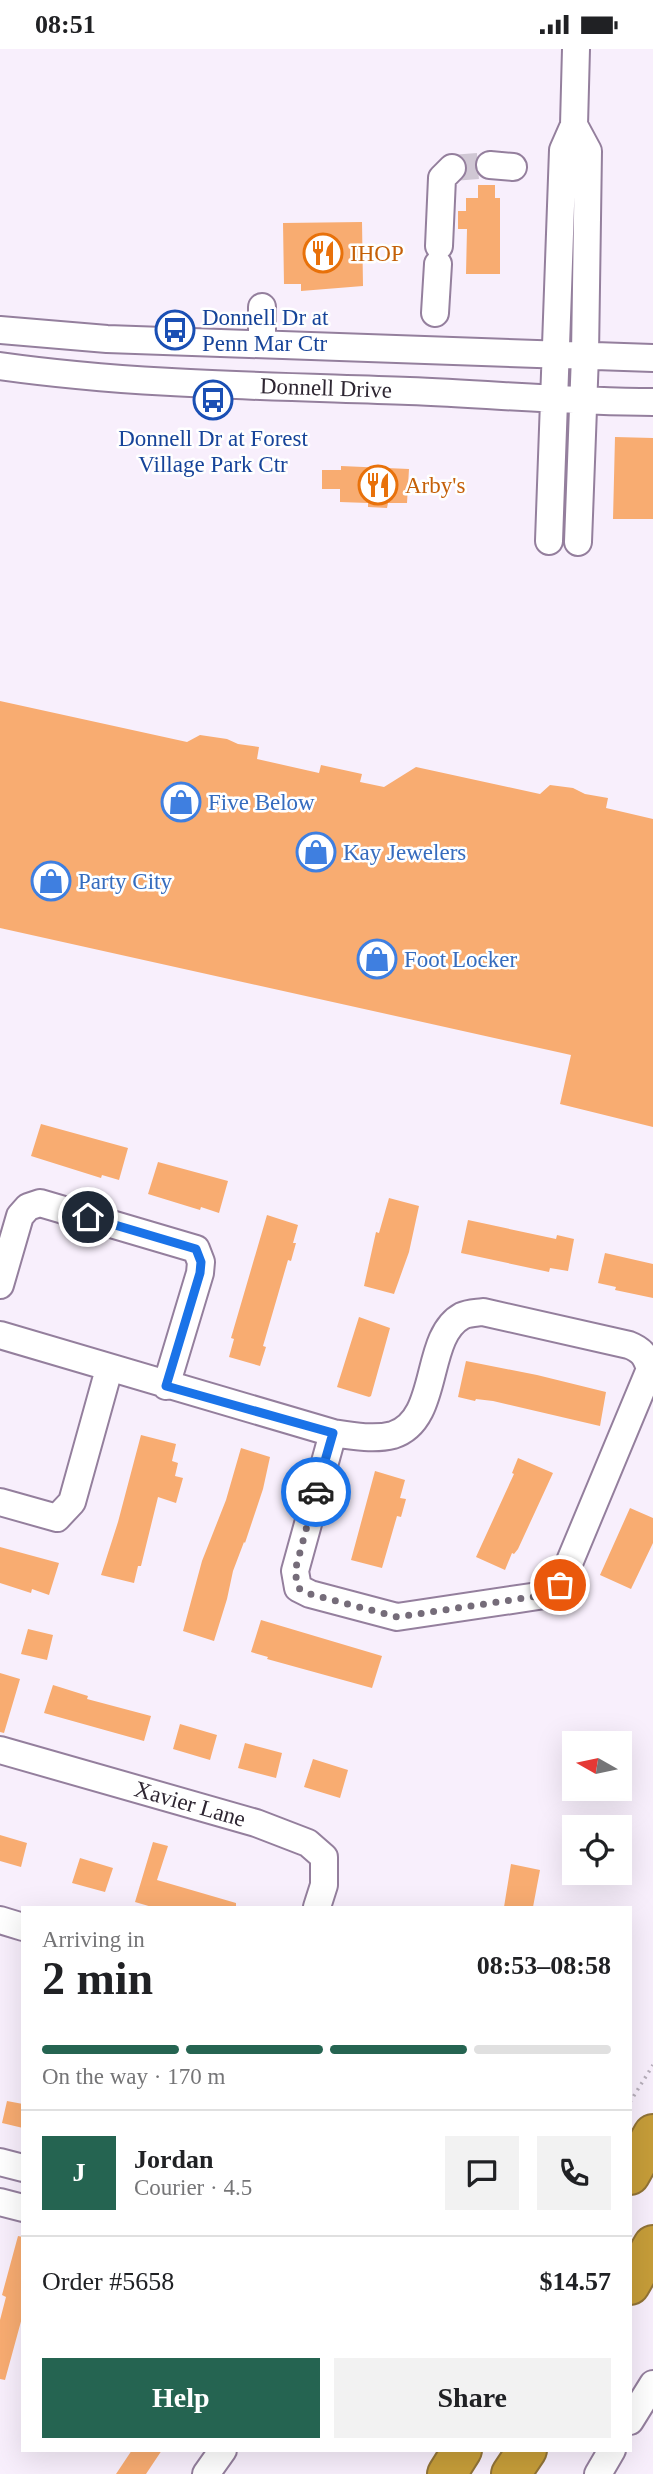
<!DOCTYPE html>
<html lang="en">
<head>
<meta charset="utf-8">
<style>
	:root { --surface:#fff; --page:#f2f2f2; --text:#202124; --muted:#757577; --line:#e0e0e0; --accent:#256451 }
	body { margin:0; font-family:Georgia,serif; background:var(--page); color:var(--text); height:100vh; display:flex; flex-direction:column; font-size:26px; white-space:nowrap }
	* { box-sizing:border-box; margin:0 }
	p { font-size:23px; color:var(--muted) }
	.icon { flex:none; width:38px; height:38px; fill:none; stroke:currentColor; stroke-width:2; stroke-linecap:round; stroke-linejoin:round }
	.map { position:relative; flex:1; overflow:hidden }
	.side { position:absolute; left:21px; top:1857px; width:611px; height:546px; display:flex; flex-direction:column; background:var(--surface); border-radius:0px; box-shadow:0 7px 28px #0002 }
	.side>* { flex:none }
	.needle { width:46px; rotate:279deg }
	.tools { position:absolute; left:562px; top:1682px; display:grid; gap:14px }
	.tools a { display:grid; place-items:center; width:70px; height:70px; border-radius:0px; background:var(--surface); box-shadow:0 7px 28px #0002; font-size:35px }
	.pin { position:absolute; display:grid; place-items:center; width:60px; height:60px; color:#fff; margin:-30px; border:4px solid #fff; border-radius:50%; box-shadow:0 2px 7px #0007 }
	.courier { position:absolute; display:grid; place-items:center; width:70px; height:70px; margin:-35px; border:5px solid #1a73e8; border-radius:50%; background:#fff; color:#222; box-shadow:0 2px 9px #0007 }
	.headline em { font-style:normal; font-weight:700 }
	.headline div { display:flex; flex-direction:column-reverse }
	.headline { display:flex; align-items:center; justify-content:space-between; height:119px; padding:0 21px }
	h1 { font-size:46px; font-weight:700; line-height:52px }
	.bar { display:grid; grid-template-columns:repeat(4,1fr); gap:10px 7px; align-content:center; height:84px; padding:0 21px }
	.bar i { height:9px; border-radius:5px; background:var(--line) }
	.bar .active { background:var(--accent) }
	.bar p { grid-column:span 4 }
	.line { display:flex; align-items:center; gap:18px; padding:0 21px; border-top:2px solid var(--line) }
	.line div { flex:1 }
	.round { display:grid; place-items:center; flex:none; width:74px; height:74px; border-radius:0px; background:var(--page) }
	.primary-button { display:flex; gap:14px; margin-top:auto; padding:14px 21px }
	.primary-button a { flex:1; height:80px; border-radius:0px; background:var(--accent); color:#fff; font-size:28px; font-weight:700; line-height:80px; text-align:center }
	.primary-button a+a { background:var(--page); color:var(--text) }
	.status { display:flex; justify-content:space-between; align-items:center; height:49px; padding:0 35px; background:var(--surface); direction:ltr }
	.status svg { height:19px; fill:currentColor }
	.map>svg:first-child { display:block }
	.building { fill:#f8ac71 }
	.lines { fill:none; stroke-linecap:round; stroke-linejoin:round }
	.minor-tunnel { stroke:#d0c7d4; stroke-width:26; stroke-dasharray:26 13; stroke-linecap:butt }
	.minor-casing { stroke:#947f9d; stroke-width:30 }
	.highway-casing { stroke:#917337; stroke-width:42 }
	.path { stroke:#b7afbb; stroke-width:3.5; stroke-dasharray:2 5; stroke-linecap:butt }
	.minor { stroke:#fff; stroke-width:26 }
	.highway { stroke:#c69d39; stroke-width:38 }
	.done { stroke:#756c79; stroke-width:7; stroke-dasharray:0 12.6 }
	.route { stroke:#1a73e8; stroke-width:9 }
	.labels { text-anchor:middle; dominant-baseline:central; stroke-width:5; stroke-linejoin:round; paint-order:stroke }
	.food-label { font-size:23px; fill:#c56008; stroke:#fff; text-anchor:start }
	.transit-label { font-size:23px; fill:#164399; stroke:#fff; text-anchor:start }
	.street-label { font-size:23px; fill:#2e2632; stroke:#fff }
	.shop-label { font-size:23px; fill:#366cbe; stroke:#fff; text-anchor:start }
</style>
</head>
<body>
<div class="status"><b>08:51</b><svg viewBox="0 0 49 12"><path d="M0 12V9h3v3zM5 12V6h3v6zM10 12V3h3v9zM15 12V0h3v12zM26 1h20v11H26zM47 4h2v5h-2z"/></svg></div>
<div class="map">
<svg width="653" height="2425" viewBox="0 0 653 2425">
	<rect width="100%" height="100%" fill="#f8effc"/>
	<path class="building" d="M 478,136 L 495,136 L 495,149 L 500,149 L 500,225 L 466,225 L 467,180 L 458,180 L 458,162 L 466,162 L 466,149 L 478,149 Z
		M 362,173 L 363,237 L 301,242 L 301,235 L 284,235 L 283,174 Z
		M 615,388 L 653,389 L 653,470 L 613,470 Z
		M 341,417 L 409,420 L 407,454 L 388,454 L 387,459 L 368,458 L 368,454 L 340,453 L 340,440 L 322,440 L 322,421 L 341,421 Z
		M 0,652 L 187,693 L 200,686 L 227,690 L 238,695 L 259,698 L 257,710 L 319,724 L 321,716 L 362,725 L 360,733 L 384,738 L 416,718 L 540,745 L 550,736 L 573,739 L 585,745 L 608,749 L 606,759 L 653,770 L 653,1078 L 560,1055 L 571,1006 L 0,879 Z
		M 41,1075 L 128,1099 L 119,1131 L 102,1126 L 101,1129 L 31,1107 Z
		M 158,1113 L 228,1132 L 219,1164 L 201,1158 L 200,1161 L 148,1145 Z
		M 389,1149 L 419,1157 L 409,1203 L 394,1245 L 364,1237 L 376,1183 L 379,1184 Z
		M 267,1166 L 298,1176 L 293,1194 L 296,1194 L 291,1212 L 288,1211 L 263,1297 L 266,1298 L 260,1317 L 229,1308 L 234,1290 L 231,1289 Z
		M 468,1171 L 556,1190 L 557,1186 L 574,1190 L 568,1222 L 550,1219 L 549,1223 L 461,1204 Z
		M 605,1204 L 653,1215 L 653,1249 L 615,1241 L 616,1238 L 598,1234 Z
		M 359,1268 L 390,1279 L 371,1347 L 369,1348 L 337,1338 Z
		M 466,1312 L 537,1326 L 606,1343 L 600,1377 L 493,1352 L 476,1350 L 475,1352 L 458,1348 Z
		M 141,1386 L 176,1395 L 172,1412 L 178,1414 L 175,1427 L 183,1429 L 176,1454 L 158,1448 L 141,1517 L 138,1517 L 134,1534 L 101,1526 L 118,1473 Z
		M 241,1399 L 270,1408 L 263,1440 L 245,1494 L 244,1493 L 233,1522 L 227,1550 L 214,1592 L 183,1582 L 202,1512 L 226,1451 Z
		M 518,1409 L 553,1424 L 518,1500 L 514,1505 L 512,1504 L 505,1521 L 476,1508 L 514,1425 L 512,1424 Z
		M 375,1422 L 405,1431 L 400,1449 L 406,1450 L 401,1468 L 397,1467 L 382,1519 L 351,1511 Z
		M 630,1459 L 653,1469 L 653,1494 L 631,1540 L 600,1526 Z
		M 0,1498 L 59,1514 L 49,1546 L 32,1540 L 31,1544 L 0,1534 Z
		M 261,1571 L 382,1607 L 372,1639 L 267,1610 L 268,1608 L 251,1603 Z
		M 28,1580 L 53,1586 L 47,1611 L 21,1605 Z
		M 0,1624 L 20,1630 L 4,1684 L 0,1683 Z
		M 53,1636 L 88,1647 L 87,1650 L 151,1667 L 144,1692 L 44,1664 Z
		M 180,1675 L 217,1686 L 210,1711 L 173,1700 Z
		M 245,1694 L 282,1704 L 276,1729 L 238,1719 Z
		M 313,1710 L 348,1721 L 340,1749 L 304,1738 Z
		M 0,1786 L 27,1794 L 21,1818 L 0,1812 Z
		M 153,1793 L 168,1797 L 157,1831 L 236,1854 L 236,1858 L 152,1858 L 135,1853 Z
		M 80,1809 L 113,1819 L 105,1843 L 72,1834 Z
		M 511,1815 L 540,1821 L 533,1858 L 504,1858 Z
		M 7,2052 L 23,2055 L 23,2079 L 2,2074 Z
		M 18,2187 L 23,2188 L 23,2265 L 5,2331 L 0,2330 L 0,2271 L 6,2248 L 2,2246 Z
		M 132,2401 L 162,2401 L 146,2425 L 116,2425 Z"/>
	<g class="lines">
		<path class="minor-tunnel" d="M 452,119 L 490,116"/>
		<defs>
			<path id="minor" d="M 574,76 L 588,102 L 585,306 L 578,493
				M 490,116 L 513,118
				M 439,197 L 442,129 L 452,119
				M 435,264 L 438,215
				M 0,281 L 107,290 L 653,309
				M 262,295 L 262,258
				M 0,317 C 135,336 272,337 409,342 C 490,345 571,353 653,353
				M 549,492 L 563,101 L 574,76 L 576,0
				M 0,1236 L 20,1167 L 28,1158 L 40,1154 L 196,1200 L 201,1213 L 200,1224 L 166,1337
				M 483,1263 L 629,1296 C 642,1301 646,1307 650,1320 L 560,1536 L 545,1546 L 397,1568 L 310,1545 L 298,1539 L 295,1522 L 333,1384 C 352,1387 374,1391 393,1386 C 441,1371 423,1288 462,1267 C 468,1264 476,1264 483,1263 Z
				M 0,1286 L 333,1384
				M 0,1453 L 57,1469 L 72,1453 L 109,1320
				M 0,1701 L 256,1774 L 308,1794 L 324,1808 L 324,1836 L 317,1858
				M 0,1871 L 23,1878
				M 0,2113 L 23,2119
				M 0,2153 L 23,2159
				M 630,2372 L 653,2335
				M 206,2425 L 223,2401
				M 598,2425 L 612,2401"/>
			<path id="highway" d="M 630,2126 L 653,2085
				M 630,2236 L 653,2196
				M 447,2425 L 462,2401
				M 511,2425 L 527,2401"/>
		</defs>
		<use href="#minor" class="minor-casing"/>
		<use href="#highway" class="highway-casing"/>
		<path class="path" d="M 630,2053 L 653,2016"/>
		<use href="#minor" class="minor"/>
		<use href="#highway" class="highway"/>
	</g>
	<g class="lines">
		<path class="done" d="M 316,1443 L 295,1522 L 298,1539 L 310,1545 L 397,1568 L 545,1546 L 560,1536"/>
		<path class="route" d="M 88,1168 L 196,1200 L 201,1213 L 200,1224 L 166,1337 L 333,1384 L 316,1443"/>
	</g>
	<defs>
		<symbol id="restaurant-ring" viewBox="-11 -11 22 22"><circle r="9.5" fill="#fff" stroke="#e8710a" stroke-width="1.5"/><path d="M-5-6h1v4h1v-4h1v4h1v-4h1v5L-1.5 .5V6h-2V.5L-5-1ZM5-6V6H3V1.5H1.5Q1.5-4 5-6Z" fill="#e8710a"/></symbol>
		<symbol id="bus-ring" viewBox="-11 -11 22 22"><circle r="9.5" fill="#fff" stroke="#1a4fb4" stroke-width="1.5"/><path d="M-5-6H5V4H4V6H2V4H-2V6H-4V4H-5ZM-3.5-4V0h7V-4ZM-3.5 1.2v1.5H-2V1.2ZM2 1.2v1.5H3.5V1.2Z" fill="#1a4fb4"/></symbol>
		<symbol id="shop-ring" viewBox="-11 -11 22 22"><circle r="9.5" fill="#fff" stroke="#3f7fe0" stroke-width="1.5"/><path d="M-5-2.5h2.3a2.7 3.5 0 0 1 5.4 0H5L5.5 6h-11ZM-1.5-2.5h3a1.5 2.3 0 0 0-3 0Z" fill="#3f7fe0"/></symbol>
	</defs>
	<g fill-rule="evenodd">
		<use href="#restaurant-ring" x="301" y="182" width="44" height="44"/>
		<use href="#bus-ring" x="153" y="259" width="44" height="44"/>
		<use href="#bus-ring" x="191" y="329" width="44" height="44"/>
		<use href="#restaurant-ring" x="356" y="414" width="44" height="44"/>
		<use href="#shop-ring" x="159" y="731" width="44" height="44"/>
		<use href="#shop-ring" x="294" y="781" width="44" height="44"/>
		<use href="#shop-ring" x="29" y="810" width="44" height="44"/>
		<use href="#shop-ring" x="355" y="888" width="44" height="44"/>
	</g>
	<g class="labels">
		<g class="food-label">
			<text x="350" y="204">IHOP</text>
			<text x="405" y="436">Arby's</text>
		</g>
		<g class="transit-label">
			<text x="202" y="268">Donnell Dr at<tspan x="202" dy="26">Penn Mar Ctr</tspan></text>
			<text x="213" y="389" text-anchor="middle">Donnell Dr at Forest<tspan x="213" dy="26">Village Park Ctr</tspan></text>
		</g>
		<g class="street-label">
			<text transform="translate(326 339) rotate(2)">Donnell Drive</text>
			<text transform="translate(190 1755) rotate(16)">Xavier Lane</text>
		</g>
		<g class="shop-label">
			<text x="208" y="753">Five Below</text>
			<text x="343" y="803">Kay Jewelers</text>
			<text x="78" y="832">Party City</text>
			<text x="404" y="910">Foot Locker</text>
		</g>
	</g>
</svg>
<div class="tools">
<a><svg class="needle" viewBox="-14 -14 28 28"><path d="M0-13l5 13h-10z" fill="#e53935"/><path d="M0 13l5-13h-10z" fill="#757577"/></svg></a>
<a><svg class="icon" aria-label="locate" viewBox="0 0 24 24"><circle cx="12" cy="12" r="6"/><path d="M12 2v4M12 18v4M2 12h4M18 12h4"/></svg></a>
</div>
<div class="pin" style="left:560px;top:1536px;background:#ea580c"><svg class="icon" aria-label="bag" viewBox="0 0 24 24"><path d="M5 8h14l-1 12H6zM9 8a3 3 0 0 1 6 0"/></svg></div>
<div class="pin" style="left:88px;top:1168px;background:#1f2937"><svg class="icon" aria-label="home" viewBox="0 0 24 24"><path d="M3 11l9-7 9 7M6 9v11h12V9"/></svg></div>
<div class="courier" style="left:316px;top:1443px"><svg class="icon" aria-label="car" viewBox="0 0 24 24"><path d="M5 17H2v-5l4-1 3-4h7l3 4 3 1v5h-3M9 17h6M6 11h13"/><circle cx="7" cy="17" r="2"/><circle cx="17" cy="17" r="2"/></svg></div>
<section class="side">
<div class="headline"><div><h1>2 min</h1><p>Arriving in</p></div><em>08:53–08:58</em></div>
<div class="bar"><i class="active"></i><i class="active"></i><i class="active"></i><i></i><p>On the way · 170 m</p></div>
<div class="line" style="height:126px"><b class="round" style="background:var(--accent);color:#fff">J</b><div><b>Jordan</b><p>Courier · 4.5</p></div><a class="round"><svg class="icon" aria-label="chat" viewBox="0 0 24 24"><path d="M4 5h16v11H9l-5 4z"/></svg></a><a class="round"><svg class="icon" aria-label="phone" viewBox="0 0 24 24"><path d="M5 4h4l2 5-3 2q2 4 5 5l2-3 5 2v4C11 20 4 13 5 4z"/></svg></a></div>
<div class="line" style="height:91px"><div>Order #5658</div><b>$14.57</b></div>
<div class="primary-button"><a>Help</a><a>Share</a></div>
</section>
</div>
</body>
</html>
